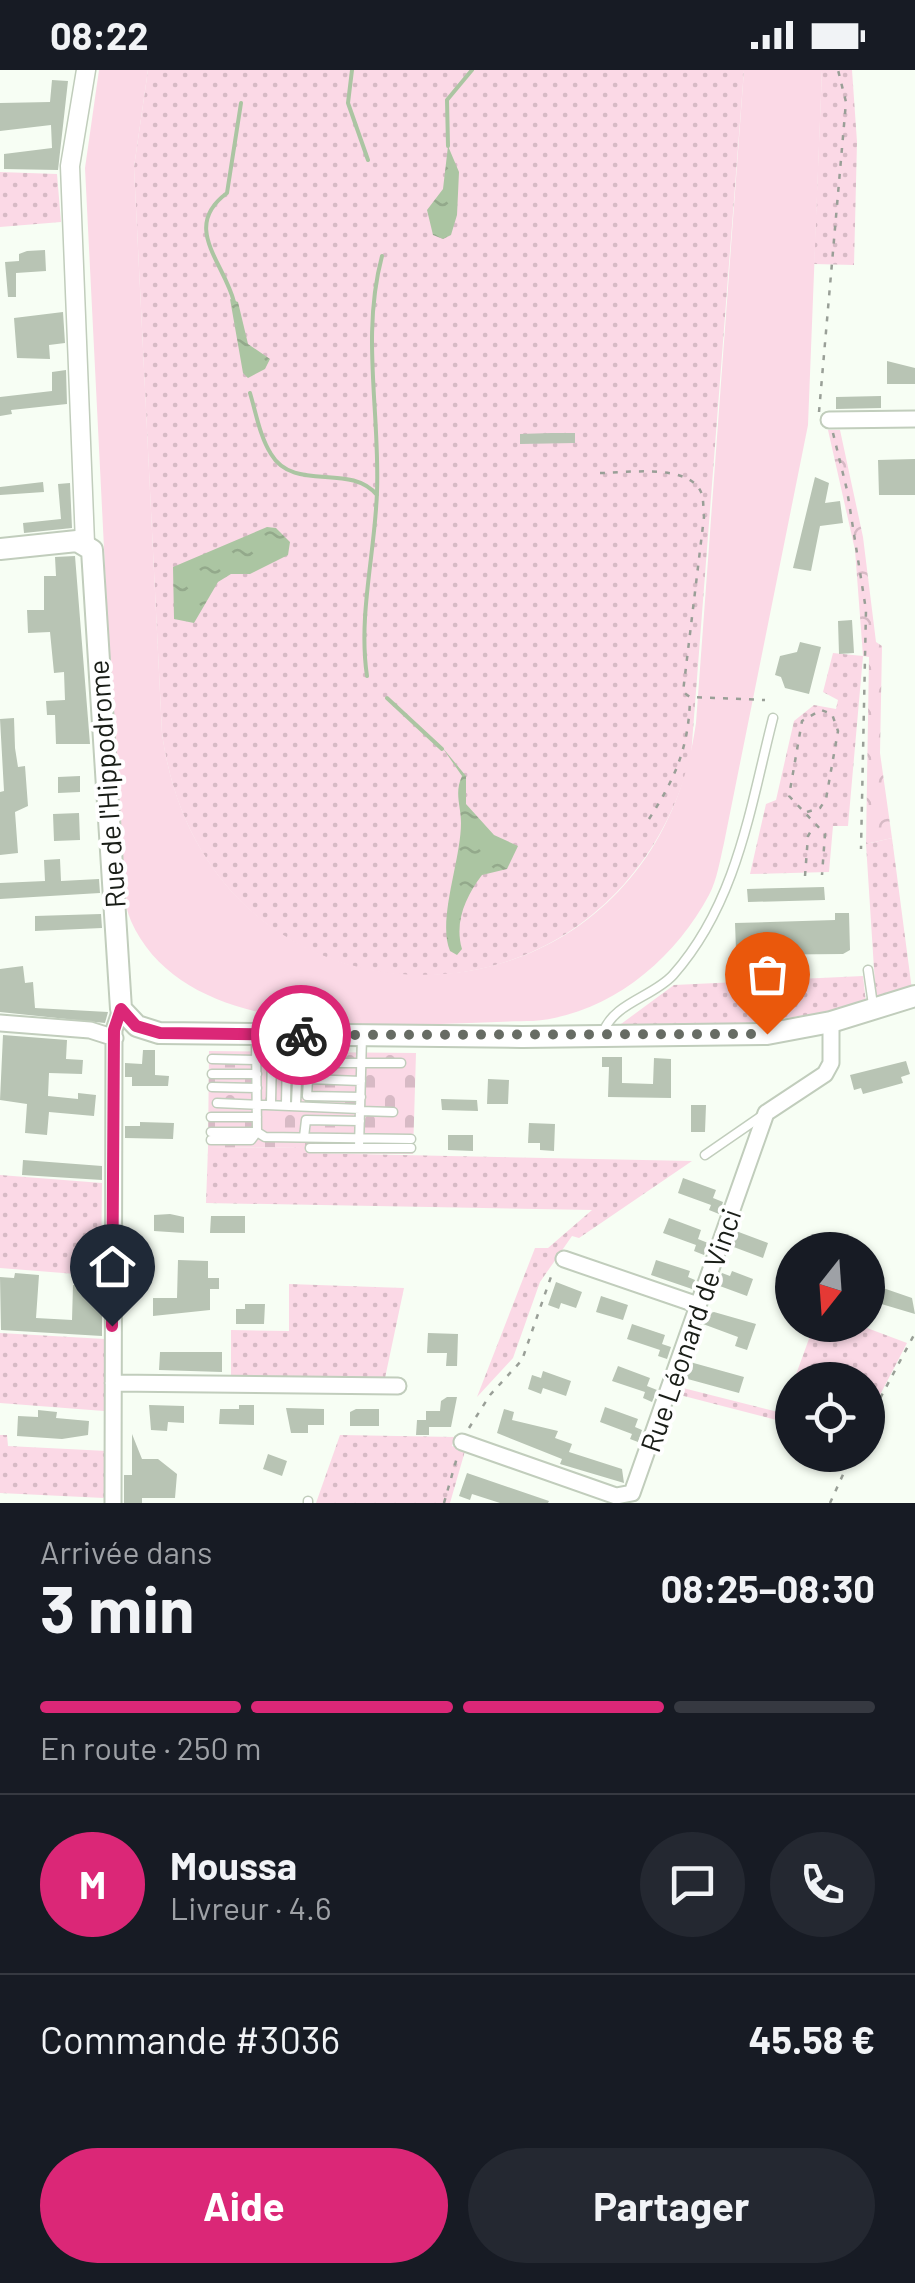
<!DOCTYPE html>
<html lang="fr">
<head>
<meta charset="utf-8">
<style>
	:root { --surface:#171b24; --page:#242831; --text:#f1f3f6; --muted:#9ea1a6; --line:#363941; --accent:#db2777 }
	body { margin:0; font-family:Barlow,sans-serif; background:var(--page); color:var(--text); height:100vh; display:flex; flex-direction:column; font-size:38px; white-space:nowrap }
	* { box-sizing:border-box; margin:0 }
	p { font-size:32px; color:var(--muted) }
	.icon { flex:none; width:55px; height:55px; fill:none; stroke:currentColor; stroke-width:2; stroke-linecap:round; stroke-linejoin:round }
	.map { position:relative; height:1433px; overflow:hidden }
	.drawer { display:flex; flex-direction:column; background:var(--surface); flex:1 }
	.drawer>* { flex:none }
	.needle { width:65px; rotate:197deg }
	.buttons { position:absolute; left:775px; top:1162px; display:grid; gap:20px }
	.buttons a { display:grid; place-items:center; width:110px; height:110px; border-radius:50%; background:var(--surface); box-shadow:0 2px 8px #0004; font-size:50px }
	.pin { position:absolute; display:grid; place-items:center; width:85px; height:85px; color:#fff; margin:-102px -42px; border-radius:50% 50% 50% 0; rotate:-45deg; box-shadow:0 0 10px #0007 }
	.pin .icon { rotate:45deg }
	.courier { position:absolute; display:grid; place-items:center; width:100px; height:100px; margin:-50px; border:8px solid #db2777; border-radius:50%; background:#fff; color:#222; box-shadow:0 2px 12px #0007 }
	.head em { font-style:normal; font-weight:700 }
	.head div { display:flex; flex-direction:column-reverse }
	.head { display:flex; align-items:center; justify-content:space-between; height:170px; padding:0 40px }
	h1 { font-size:65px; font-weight:700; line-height:75px }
	.bar { display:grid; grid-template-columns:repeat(4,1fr); gap:15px 10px; align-content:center; height:120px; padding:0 40px }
	.bar i { height:12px; border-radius:8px; background:var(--line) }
	.bar .on { background:var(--accent) }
	.bar p { grid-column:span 4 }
	.line { display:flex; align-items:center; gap:25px; padding:0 40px; border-top:2px solid var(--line) }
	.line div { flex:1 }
	.round { display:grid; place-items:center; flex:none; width:105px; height:105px; border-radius:52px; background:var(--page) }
	.cta { display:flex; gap:20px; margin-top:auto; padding:20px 40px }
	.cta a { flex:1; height:115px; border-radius:60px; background:var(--accent); color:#fff; font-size:40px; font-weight:700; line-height:115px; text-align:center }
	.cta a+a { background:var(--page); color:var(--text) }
	.status { display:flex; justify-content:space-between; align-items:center; height:70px; padding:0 50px; background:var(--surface); direction:ltr }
	.status svg { height:28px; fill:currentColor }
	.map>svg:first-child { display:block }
	.grass { fill:url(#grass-dots) }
	.forest { fill:url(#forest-crowns) }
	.cemetery { fill:url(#cemetery-stones) }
	.green { fill:#fbd9e6 }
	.water { fill:url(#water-ripples) }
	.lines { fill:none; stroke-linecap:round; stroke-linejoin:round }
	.stream { stroke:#abc5a2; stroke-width:4 }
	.building { fill:#b8c4b4 }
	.service-casing { stroke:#c1cdbc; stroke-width:11 }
	.minor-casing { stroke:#c1cdbc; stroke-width:19 }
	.tertiary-casing { stroke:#c1cdbc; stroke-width:21 }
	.secondary-casing { stroke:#c1cdbc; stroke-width:24 }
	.path { stroke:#999f97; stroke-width:2.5; stroke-dasharray:5 8; stroke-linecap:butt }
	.service { stroke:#fff; stroke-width:8 }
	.minor { stroke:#fff; stroke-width:15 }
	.tertiary { stroke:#fff; stroke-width:18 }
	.secondary { stroke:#fff; stroke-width:20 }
	.done { stroke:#676c64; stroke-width:10; stroke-dasharray:0 18 }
	.route { stroke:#db2777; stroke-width:12 }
	.labels { text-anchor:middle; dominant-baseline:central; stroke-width:8; stroke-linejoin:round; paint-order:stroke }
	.street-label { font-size:28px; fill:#191d17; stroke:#fff }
</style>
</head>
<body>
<div class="status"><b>08:22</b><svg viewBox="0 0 49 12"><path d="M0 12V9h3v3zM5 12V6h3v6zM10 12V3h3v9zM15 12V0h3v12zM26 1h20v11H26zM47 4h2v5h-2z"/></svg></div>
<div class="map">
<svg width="915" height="1433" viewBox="0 0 915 1433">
	<defs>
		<pattern id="grass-dots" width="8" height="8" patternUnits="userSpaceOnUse" patternTransform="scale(2.5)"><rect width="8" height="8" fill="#fbd9e6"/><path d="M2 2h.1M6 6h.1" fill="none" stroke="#d7bac5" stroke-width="1.8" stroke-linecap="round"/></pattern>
		<pattern id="forest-crowns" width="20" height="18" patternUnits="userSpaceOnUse" patternTransform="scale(2.5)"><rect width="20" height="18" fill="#fbd9e6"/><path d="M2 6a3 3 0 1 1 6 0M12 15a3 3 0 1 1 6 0" fill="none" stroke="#d7bac5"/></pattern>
		<pattern id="cemetery-stones" width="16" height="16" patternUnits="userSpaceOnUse" patternTransform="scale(2.5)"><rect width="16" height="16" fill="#fbd9e6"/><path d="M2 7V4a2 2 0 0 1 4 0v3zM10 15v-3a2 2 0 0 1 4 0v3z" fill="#d7bac5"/></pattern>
		<pattern id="water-ripples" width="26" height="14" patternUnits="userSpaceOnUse" patternTransform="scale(2.5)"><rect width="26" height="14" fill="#abc5a2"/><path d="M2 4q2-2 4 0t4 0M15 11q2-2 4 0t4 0" fill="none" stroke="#93a98b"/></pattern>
	</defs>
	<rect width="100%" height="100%" fill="#f7fef4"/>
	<path class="grass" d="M 148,0 L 744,0 L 691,686 C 611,988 204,976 162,663 L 134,97 Z
		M 822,0 L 852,0 L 857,72 L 854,195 L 814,194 Z
		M 0,102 L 57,104 L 61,152 L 0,157 Z
		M 833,583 L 863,586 L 848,756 L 833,756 L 829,802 L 750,804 L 766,734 L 776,730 L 794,651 L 814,635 L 836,639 L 838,630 L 823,622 Z
		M 892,768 L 912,920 L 876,930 L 866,774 Z
		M 863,906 L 866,933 C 785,952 708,959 624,958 L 621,954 L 674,915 Z
		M 304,1077 L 305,1083 L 692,1091 L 579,1168 L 572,1166 L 540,1212 L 513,1288 L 477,1327 L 535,1178 L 548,1178 L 592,1140 L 206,1133 L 208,1078 Z
		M 0,1105 L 102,1113 L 101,1206 L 0,1198 Z
		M 289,1214 L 404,1218 L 385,1308 L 231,1307 L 231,1260 L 289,1261 Z
		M 814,1255 L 859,1255 L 907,1273 L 868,1348 L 868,1310 L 794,1310 Z
		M 0,1263 L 105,1269 L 104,1341 L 0,1333 Z
		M 792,1314 L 792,1354 L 676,1324 L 679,1317 L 782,1343 Z
		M 0,1365 L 7,1365 L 8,1376 L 107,1381 L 104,1428 L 0,1423 Z
		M 340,1365 L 455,1367 L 452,1376 L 465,1381 L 450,1433 L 316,1433 Z"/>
	<path class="forest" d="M 828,360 L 840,360 L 863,467 L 876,572 L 882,576 L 880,683 L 892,768 L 866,774 L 869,587 L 863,586 L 855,480 Z"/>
	<path class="cemetery" d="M 209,981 L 416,983 L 413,1084 L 304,1083 L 303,1077 L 208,1078 Z"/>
	<path class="green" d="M 99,0 L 148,0 L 134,97 L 162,663 C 207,992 650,982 696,653 L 744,0 L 822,0 L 808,355 L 724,773 C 720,790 717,810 709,825 C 674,891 608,945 533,951 C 417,952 190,983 131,851 C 124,835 123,815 120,798 L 85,98 Z"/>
	<path class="water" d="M 448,76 L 459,102 L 457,145 L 451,165 L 443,169 L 433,165 L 427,140 L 443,119 Z
		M 230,229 L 238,232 L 248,274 L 270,289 L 265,299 L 248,308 L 243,303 Z
		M 267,457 L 276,458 L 290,472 L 288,485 L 250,504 L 231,504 L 218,512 L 194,553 L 174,549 L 173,497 Z
		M 442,677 L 466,706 L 466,734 L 494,765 L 518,776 L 507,799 L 482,805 C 466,826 454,852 462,879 L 457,885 L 450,881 C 437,850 461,790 461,753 C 461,736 454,723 462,706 Z"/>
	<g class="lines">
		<path class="stream" d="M 352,0 L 348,33 L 368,90
			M 448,76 L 447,30 L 472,0
			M 234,232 C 224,192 181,157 227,123 L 241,33
			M 250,323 C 256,343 260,367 271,384 C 294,423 350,392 377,425
			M 367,606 C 358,546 375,483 377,422 C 380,342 361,265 382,186
			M 387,628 L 442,679"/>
	</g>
	<path class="building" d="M 52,10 L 68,11 L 58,100 L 4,99 L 4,84 L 52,78 L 51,55 L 0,61 L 0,33 L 50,32 Z
		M 45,180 L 46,201 L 16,203 L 16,227 L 8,227 L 5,192 L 19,191 L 19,184 L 27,181 Z
		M 63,242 L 65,273 L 49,275 L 50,289 L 17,288 L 14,248 Z
		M 887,291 L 915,298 L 915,314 L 887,314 Z
		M 66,300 L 67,334 L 11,340 L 12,344 L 0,346 L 0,327 L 52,321 L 52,302 Z
		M 881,326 L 881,338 L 836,339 L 836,327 Z
		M 551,363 L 575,363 L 575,373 L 520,374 L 520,364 Z
		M 915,389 L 915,425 L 879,425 L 878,390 Z
		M 815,407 L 829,413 L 825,433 L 840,431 L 843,453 L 820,456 L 811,501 L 793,498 Z
		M 43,412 L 44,422 L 0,425 L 0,417 Z
		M 70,413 L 72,458 L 24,463 L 23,453 L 61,449 L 58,414 Z
		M 75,486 L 90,674 L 56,674 L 55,645 L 47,645 L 46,631 L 65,630 L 64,602 L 54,603 L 50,562 L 28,563 L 27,540 L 44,540 L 44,506 L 56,506 L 55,487 Z
		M 852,550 L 854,583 L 839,584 L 838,551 Z
		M 800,572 L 821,577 L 809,624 L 785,618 L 781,607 L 775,605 L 780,586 L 797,582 Z
		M 14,648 L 15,678 L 18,697 L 25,696 L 28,736 L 15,742 L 18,783 L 0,785 L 0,722 L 4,721 L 0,649 Z
		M 80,706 L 80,722 L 58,723 L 58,707 Z
		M 79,743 L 80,770 L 54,771 L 53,744 Z
		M 60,789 L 61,811 L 99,809 L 100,823 L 0,829 L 0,813 L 45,811 L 44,790 Z
		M 824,817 L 825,830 L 748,832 L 747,819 Z
		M 835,843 L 849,843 L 850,880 L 843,884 L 750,885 L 750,880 L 736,880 L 735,853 L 835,850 Z
		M 101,844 L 102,858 L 35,861 L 35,846 Z
		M 23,896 L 25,913 L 33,912 L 35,938 L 108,942 L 105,953 L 0,942 L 0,899 Z
		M 3,965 L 67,970 L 66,989 L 83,990 L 82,1004 L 49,1003 L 48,1026 L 78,1029 L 78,1023 L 96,1025 L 94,1046 L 49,1042 L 47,1065 L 25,1063 L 27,1034 L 0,1030 Z
		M 143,980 L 155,980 L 155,1005 L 169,1006 L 168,1016 L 132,1016 L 132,1007 L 125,1007 L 125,993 L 142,994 Z
		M 602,987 L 622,987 L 622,1013 L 653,1014 L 654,988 L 671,989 L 671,1028 L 608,1027 L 609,997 L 602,997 Z
		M 906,991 L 910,1004 L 901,1007 L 903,1013 L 863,1024 L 861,1018 L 854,1020 L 850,1005 Z
		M 488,1009 L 509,1010 L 508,1034 L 487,1034 Z
		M 441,1029 L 477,1030 L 478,1041 L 442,1040 Z
		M 691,1035 L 706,1035 L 705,1062 L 691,1062 Z
		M 140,1052 L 174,1053 L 173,1069 L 125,1068 L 125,1056 L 140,1056 Z
		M 529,1053 L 555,1054 L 554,1081 L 540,1080 L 540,1073 L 528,1073 Z
		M 448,1065 L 473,1065 L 473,1081 L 448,1080 Z
		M 23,1090 L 102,1096 L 102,1110 L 22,1105 Z
		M 683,1108 L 716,1120 L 713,1128 L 723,1132 L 719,1144 L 709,1140 L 711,1135 L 678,1123 Z
		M 170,1144 L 184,1147 L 184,1163 L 154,1161 L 154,1145 Z
		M 211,1146 L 245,1146 L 245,1163 L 210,1163 Z
		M 669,1148 L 701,1160 L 698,1169 L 708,1173 L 704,1185 L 694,1181 L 696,1175 L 663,1163 Z
		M 736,1161 L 768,1173 L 763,1188 L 731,1176 Z
		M 178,1190 L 208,1191 L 208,1208 L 219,1208 L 219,1219 L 210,1219 L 210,1240 L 153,1246 L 153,1228 L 177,1228 Z
		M 656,1190 L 690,1201 L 688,1207 L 695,1210 L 692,1219 L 651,1205 Z
		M 732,1201 L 753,1209 L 747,1226 L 717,1215 L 722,1203 L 730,1206 Z
		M 15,1203 L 39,1205 L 36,1248 L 72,1250 L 73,1215 L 102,1215 L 102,1266 L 1,1260 L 0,1207 L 14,1208 Z
		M 556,1212 L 582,1222 L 576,1238 L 561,1233 L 559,1239 L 548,1235 Z
		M 883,1218 L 912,1228 L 915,1244 L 878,1233 Z
		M 601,1226 L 628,1235 L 623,1250 L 596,1242 Z
		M 245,1234 L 265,1234 L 264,1254 L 236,1254 L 236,1239 L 245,1239 Z
		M 714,1242 L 756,1254 L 747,1280 L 735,1276 L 738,1267 L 703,1254 L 707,1244 Z
		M 632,1254 L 665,1265 L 662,1274 L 671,1277 L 667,1289 L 658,1286 L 660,1280 L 627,1269 Z
		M 428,1263 L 458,1264 L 457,1296 L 446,1296 L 447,1283 L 427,1283 Z
		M 160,1282 L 222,1282 L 222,1302 L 159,1300 Z
		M 690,1292 L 744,1307 L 739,1323 L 684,1308 Z
		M 618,1296 L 650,1308 L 647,1316 L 657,1320 L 652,1332 L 643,1328 L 645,1322 L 612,1311 Z
		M 543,1301 L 571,1311 L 566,1326 L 543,1318 L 541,1324 L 528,1319 L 532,1305 L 541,1308 Z
		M 447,1327 L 457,1327 L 451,1357 L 429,1357 L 429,1365 L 416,1365 L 417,1350 L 426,1350 L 426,1341 L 440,1341 L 441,1331 Z
		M 149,1335 L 184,1336 L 184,1353 L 168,1352 L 167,1361 L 151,1360 Z
		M 239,1335 L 254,1335 L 254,1355 L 219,1354 L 220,1339 L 239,1339 Z
		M 605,1337 L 638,1349 L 635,1357 L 642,1360 L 638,1372 L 630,1369 L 632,1364 L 600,1352 Z
		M 286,1338 L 324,1339 L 324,1355 L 308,1355 L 308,1363 L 291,1363 Z
		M 356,1339 L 379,1339 L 379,1356 L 350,1356 L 350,1342 Z
		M 504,1339 L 514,1342 L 512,1350 L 558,1361 L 555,1368 L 572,1374 L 569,1382 L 622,1399 L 624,1413 L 560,1394 L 562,1389 L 497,1363 Z
		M 38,1340 L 57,1342 L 56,1348 L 89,1351 L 88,1365 L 62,1369 L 17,1366 L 18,1346 L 38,1347 Z
		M 132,1364 L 142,1389 L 158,1389 L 177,1404 L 175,1428 L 142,1428 L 142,1433 L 124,1433 L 124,1405 L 132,1405 Z
		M 268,1384 L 287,1391 L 282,1406 L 263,1399 Z
		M 467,1403 L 549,1431 L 548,1433 L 500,1433 L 472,1424 L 470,1430 L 459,1426 Z"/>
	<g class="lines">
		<defs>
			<path id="service" d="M 868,900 L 873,935
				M 603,963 C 613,933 653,927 673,905 C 737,833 750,738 773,648
				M 256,967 L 257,1062 L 265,1067 L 411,1069
				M 212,989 L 257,990
				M 212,1004 L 257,1004
				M 308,1009 L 361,1011
				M 212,1017 L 257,1018
				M 361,1027 L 307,1026 L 309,993 L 401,993
				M 217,1033 L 360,1039
				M 271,1033 L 272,985
				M 286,1033 L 287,985
				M 296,1034 L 298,986
				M 360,1041 L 393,1042
				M 211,1047 L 257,1047
				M 211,1062 L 257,1062
				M 304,1067 L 306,1050 L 360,1051
				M 211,1070 L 251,1070 L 257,1062
				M 359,1077 L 362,966
				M 310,1078 L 411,1078
				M 705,1085 L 763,1045
				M 308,1433 L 308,1431"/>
			<path id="minor" d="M 829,350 L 915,349
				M 0,953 L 90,960 L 115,968
				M 564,1189 L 698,1235
				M 113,1313 L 398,1316
				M 462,1372 L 616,1426 L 632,1423 L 766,1043 L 825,1004 L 831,993 L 831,952
				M 113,1433 L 114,960 L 121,939"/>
			<path id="tertiary" d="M 85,473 L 70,96 L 86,0"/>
			<path id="secondary" d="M 0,479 L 77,471 L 92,480 L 121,939 L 137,956 L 159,963 L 522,967 L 767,964 L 831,952 L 915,926"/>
		</defs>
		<use href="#service" class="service-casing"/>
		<use href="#minor" class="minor-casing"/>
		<use href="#tertiary" class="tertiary-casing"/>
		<use href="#secondary" class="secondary-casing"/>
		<path class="path" d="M 819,342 L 846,32 L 838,0
			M 833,363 L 847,420 L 866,540 L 861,779
			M 600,403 C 626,403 688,393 701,422 C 704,428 703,440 704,447 L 683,622 L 690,627 L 765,630
			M 807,742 L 820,738 L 826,729 L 838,661 L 832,644 L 821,640 L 802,651 L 789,726 L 825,764 L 822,805
			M 649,749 C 675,709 689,677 690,628
			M 805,806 L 808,766 L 814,756
			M 868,1351 L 915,1263
			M 469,1358 L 490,1325 L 522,1290 L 553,1201
			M 444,1433 L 458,1384
			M 830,1433 L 852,1385"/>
		<use href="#service" class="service"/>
		<use href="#minor" class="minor"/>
		<use href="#tertiary" class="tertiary"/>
		<use href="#secondary" class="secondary"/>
	</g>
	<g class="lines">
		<path class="done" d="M 301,965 L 767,964"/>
		<path class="route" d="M 112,1256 L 114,960 L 121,939 L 136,956 L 160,963 L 301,965"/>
	</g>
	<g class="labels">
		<g class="street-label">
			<text transform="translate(106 714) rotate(-94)">Rue de l'Hippodrome</text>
			<text transform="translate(690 1260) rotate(-71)">Rue Léonard de Vinci</text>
		</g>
	</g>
</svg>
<div class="buttons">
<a><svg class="needle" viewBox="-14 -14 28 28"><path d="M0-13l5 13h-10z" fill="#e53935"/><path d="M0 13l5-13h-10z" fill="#9ea1a6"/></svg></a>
<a><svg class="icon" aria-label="locate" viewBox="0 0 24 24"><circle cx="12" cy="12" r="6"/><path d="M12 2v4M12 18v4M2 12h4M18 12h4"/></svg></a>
</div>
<div class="pin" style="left:767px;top:964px;background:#ea580c"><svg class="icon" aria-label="bag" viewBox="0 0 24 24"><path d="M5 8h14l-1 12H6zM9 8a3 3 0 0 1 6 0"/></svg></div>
<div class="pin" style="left:112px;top:1256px;background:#1f2937"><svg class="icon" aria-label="home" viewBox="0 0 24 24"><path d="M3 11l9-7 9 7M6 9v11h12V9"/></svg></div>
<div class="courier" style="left:301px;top:965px"><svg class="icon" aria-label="bike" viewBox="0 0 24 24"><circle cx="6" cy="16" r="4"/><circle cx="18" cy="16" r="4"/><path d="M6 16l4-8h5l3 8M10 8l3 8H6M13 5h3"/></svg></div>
</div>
<section class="drawer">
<div class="head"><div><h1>3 min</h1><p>Arrivée dans</p></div><em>08:25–08:30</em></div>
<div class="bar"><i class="on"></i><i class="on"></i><i class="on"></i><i></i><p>En route · 250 m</p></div>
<div class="line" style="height:180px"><b class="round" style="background:var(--accent);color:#fff">M</b><div><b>Moussa</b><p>Livreur · 4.6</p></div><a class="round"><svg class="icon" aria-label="chat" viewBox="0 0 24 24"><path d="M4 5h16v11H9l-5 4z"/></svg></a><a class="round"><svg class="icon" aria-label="phone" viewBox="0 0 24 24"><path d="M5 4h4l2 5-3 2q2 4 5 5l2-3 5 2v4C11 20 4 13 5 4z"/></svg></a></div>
<div class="line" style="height:130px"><div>Commande #3036</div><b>45.58 €</b></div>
<div class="cta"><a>Aide</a><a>Partager</a></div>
</section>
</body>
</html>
